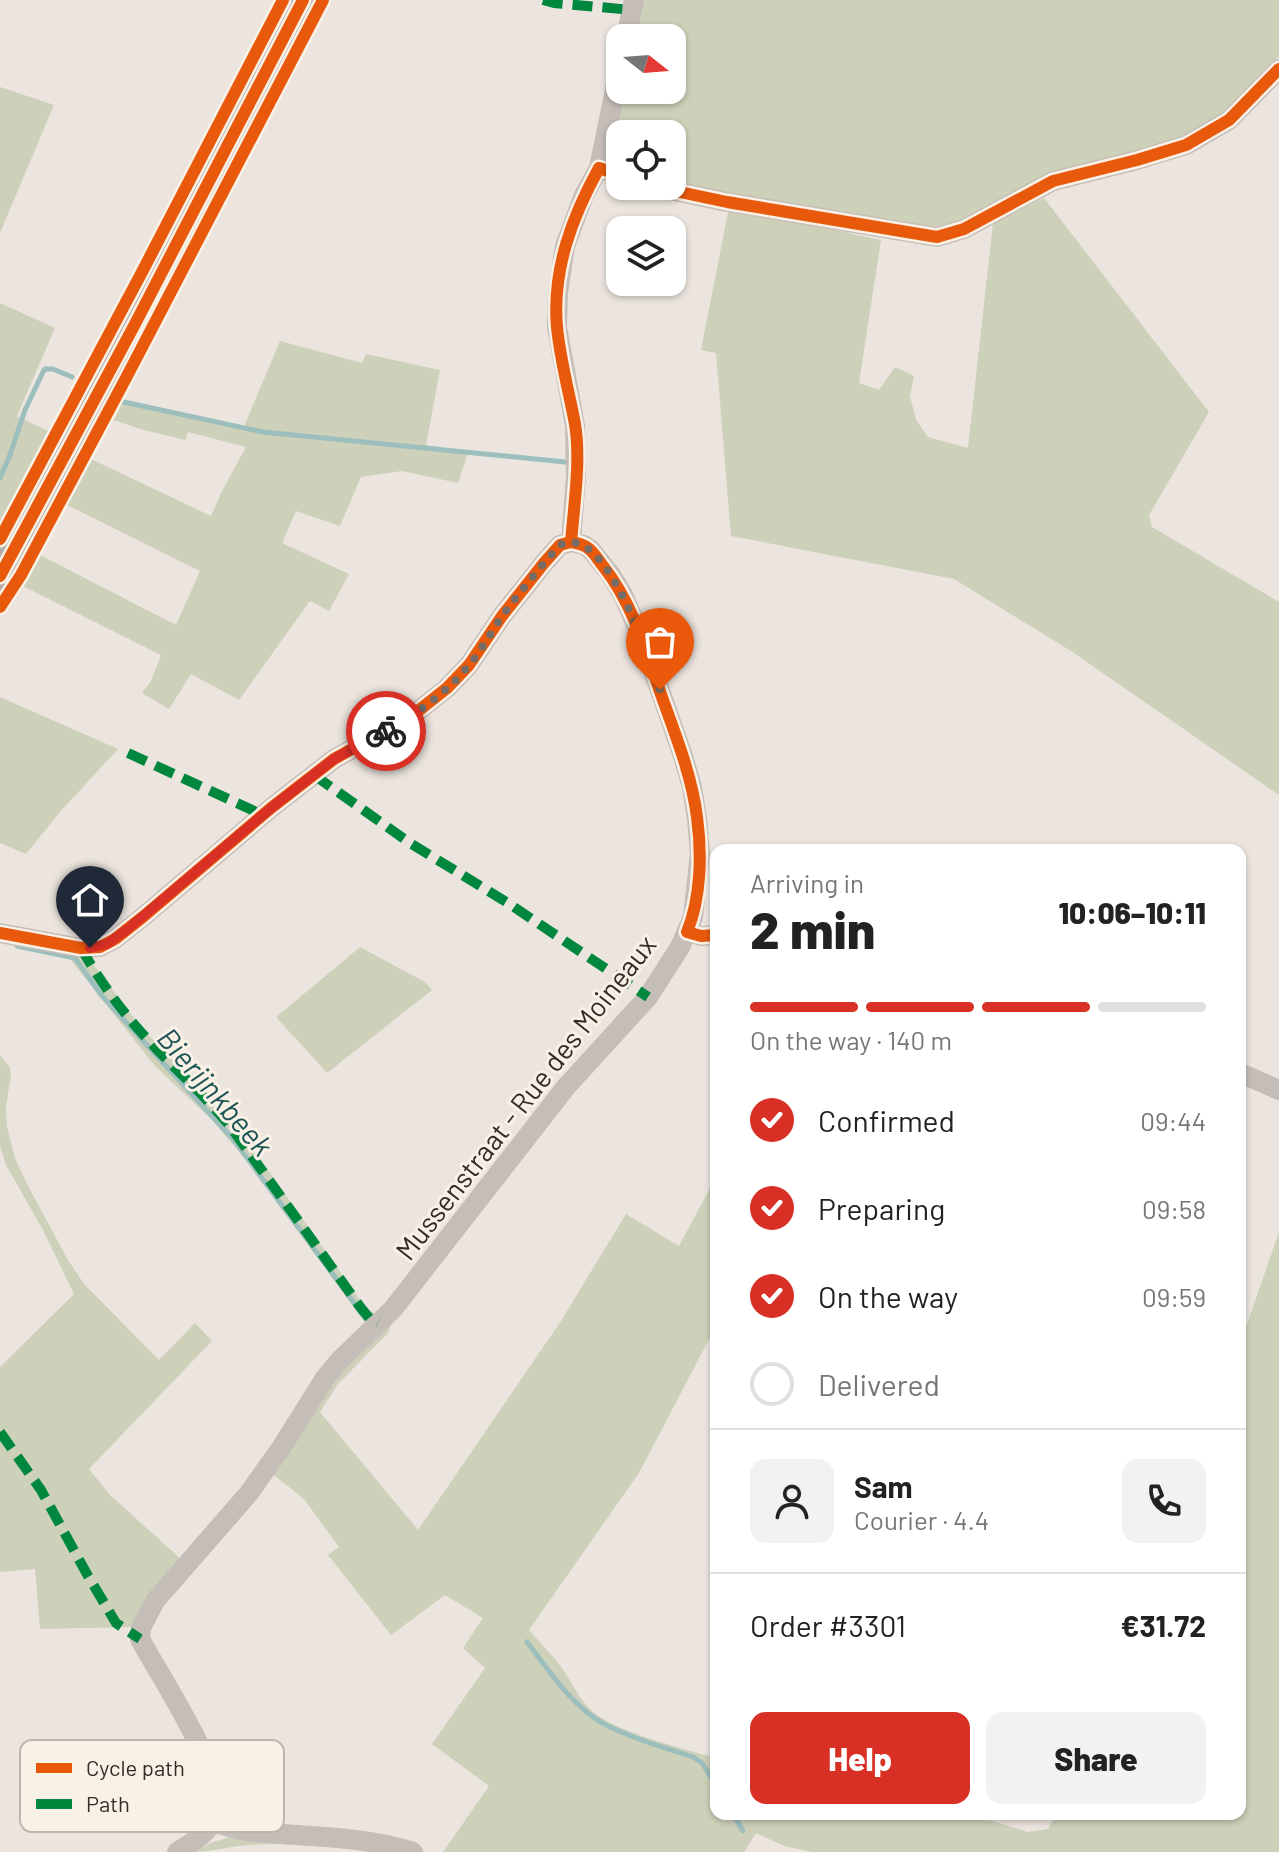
<!DOCTYPE html>
<html lang="en">
<head>
<meta charset="utf-8">
<style>
	:root { --surface:#fff; --page:#f2f2f2; --text:#222; --muted:#767676; --line:#e0e0e0; --accent:#d93025 }
	body { margin:0; font-family:Barlow,sans-serif; background:var(--page); color:var(--text); height:100vh; display:flex; flex-direction:column; font-size:30px; white-space:nowrap }
	* { box-sizing:border-box; margin:0 }
	p { font-size:26px; color:var(--muted) }
	.icon { flex:none; width:44px; height:44px; fill:none; stroke:currentColor; stroke-width:2; stroke-linecap:round; stroke-linejoin:round }
	.map { position:relative; flex:1; overflow:hidden }
	.details { position:absolute; left:710px; top:844px; width:536px; height:976px; display:flex; flex-direction:column; background:var(--surface); border-radius:16px; box-shadow:0 2px 6px #0004 }
	.details>* { flex:none }
	.needle { width:52px; rotate:107deg }
	.fabs { position:absolute; left:606px; top:24px; display:grid; gap:16px }
	.fabs a { display:grid; place-items:center; width:80px; height:80px; border-radius:16px; background:var(--surface); box-shadow:0 2px 6px #0004; font-size:40px }
	.pin { position:absolute; display:grid; place-items:center; width:68px; height:68px; color:#fff; margin:-82px -34px; border-radius:50% 50% 50% 0; rotate:-45deg; box-shadow:0 0 8px #0007 }
	.pin .icon { rotate:45deg }
	.courier { position:absolute; display:grid; place-items:center; width:80px; height:80px; margin:-40px; border:6px solid #d93025; border-radius:50%; background:#fff; color:#222; box-shadow:0 2px 10px #0007 }
	.head em { font-style:normal; font-weight:800 }
	.head div { display:flex; flex-direction:column-reverse }
	.head { display:flex; align-items:center; justify-content:space-between; height:136px; padding:0 40px }
	h1 { font-size:52px; font-weight:800; line-height:60px }
	.bar { display:grid; grid-template-columns:repeat(4,1fr); gap:12px 8px; align-content:center; height:96px; padding:0 40px }
	.bar i { height:10px; border-radius:6px; background:var(--line) }
	.bar .active { background:var(--accent) }
	.bar p { grid-column:span 4 }
	.line { display:flex; align-items:center; gap:20px; padding:0 40px; border-top:2px solid var(--line) }
	.line div { flex:1 }
	.round { display:grid; place-items:center; flex:none; width:84px; height:84px; border-radius:16px; background:var(--page) }
	ol { padding:0 40px; list-style:none }
	li { display:flex; align-items:center; gap:24px; height:88px }
	li p { margin-inline-start:auto }
	li .icon { padding:8px; border-radius:50%; background:var(--accent); color:#fff; stroke-width:4 }
	li:last-child { color:var(--muted) }
	li i { width:44px; height:44px; border:4px solid var(--line); border-radius:50% }
	.action { display:flex; gap:16px; margin-top:auto; padding:16px 40px }
	.action a { flex:1; height:92px; border-radius:16px; background:var(--accent); color:#fff; font-size:32px; font-weight:800; line-height:92px; text-align:center }
	.action a+a { background:var(--page); color:var(--text) }
	.map>svg:first-child { display:block }
	.green { fill:#cdd1b9 }
	.lines { fill:none; stroke-linecap:round; stroke-linejoin:round }
	.stream { stroke:#9cbebd; stroke-width:5 }
	.minor { stroke:#c5beb8; stroke-width:20 }
	.primary { stroke:#b3aca8; stroke-width:30 }
	.quiet { stroke:#00873e; stroke-width:10; stroke-dasharray:20 10; stroke-linecap:butt }
	.cycleway-casing { stroke:#f9f0e6; stroke-width:17 }
	.cycleway { stroke:#e8590c; stroke-width:12 }
	.done { stroke:#756c67; stroke-width:8; stroke-dasharray:0 14.4 }
	.route { stroke:#d93025; stroke-width:10 }
	.labels { text-anchor:middle; dominant-baseline:central; stroke-width:6; stroke-linejoin:round; paint-order:stroke }
	.street-label { font-size:28px; fill:#352b27; stroke:#f9f0e6 }
	.water-label { font-size:30px; font-style:italic; fill:#1d5456; stroke:#f9f0e6 }
	.key { fill:#f9f0e6; stroke:#beb5ad; stroke-width:2 }
	.key-label { font-size:22px; fill:#352b27 }
</style>
</head>
<body>
<div class="map">
<svg width="1279" height="1852" viewBox="0 0 1279 1852">
	<rect width="100%" height="100%" fill="#ece5df"/>
	<path class="green" d="M 641,0 L 1279,0 L 1279,56 L 1231,109 L 1204,129 L 947,230 L 672,186 L 672,134 L 620,134 L 620,173 L 611,167 L 608,156 L 623,90 L 672,90 L 672,38 L 634,38 Z
		M 0,87 L 54,105 L 0,233 Z
		M 1044,198 L 1209,412 L 1149,515 L 1152,527 L 1279,602 L 1279,795 L 1071,651 L 954,579 L 731,536 L 716,353 L 701,350 L 729,207 L 881,240 L 859,383 L 879,390 L 895,367 L 914,376 L 910,396 L 916,420 L 928,437 L 968,448 L 993,223 Z
		M 0,303 L 55,328 L 17,416 L 54,434 L 0,533 Z
		M 280,341 L 362,363 L 366,354 L 440,370 L 426,445 L 468,453 L 458,483 L 402,471 L 361,477 L 340,526 L 296,511 L 282,543 L 349,574 L 329,611 L 310,601 L 239,700 L 191,674 L 169,709 L 142,693 L 151,681 L 161,655 L 23,586 L 40,555 L 176,625 L 200,571 L 67,505 L 91,459 L 211,516 L 222,491 L 246,447 L 188,432 L 185,440 L 140,429 L 114,420 L 122,403 L 243,429 Z
		M 0,697 L 118,749 L 60,812 L 26,854 L 0,843 Z
		M 360,947 L 425,982 L 432,990 L 327,1073 L 276,1017 Z
		M 84,952 L 142,1029 L 218,1104 L 251,1146 L 367,1310 L 380,1315 L 368,1327 L 243,1156 L 211,1119 L 155,1066 L 66,954 Z
		M 0,1055 L 10,1067 L 11,1074 L 6,1107 L 7,1127 L 15,1158 L 27,1184 L 68,1260 L 84,1284 L 159,1360 L 195,1323 L 212,1341 L 89,1469 L 109,1494 L 183,1561 L 134,1627 L 40,1629 L 35,1569 L 0,1572 L 0,1367 L 74,1294 L 43,1230 L 6,1165 L 0,1146 Z
		M 716,1177 L 716,1326 L 639,1473 L 529,1630 C 538,1641 549,1651 558,1663 C 570,1677 576,1695 590,1709 C 611,1731 685,1749 716,1758 L 716,1814 L 970,1814 L 1028,1832 L 1048,1829 L 1056,1814 L 1240,1814 L 1240,1344 L 1279,1232 L 1279,1852 L 812,1852 L 784,1846 L 756,1833 L 744,1852 L 443,1852 L 489,1786 L 432,1744 L 485,1668 L 463,1648 L 483,1618 L 445,1595 L 391,1635 L 328,1555 L 339,1547 L 304,1499 L 270,1472 L 324,1386 L 395,1312 L 388,1333 L 338,1384 L 320,1412 L 418,1530 L 561,1321 L 626,1214 L 679,1246 Z
		M 234,1836 L 358,1849 C 323,1847 285,1842 250,1845 C 230,1846 212,1852 193,1852 L 213,1842 Z"/>
	<g class="lines">
		<path class="stream" d="M 124,402 L 263,432 L 565,462
			M 0,478 L 10,455 L 25,410 L 43,372 L 45,369 L 53,369 L 72,377
			M 17,946 L 75,958 L 102,996 L 233,1139 L 366,1319
			M 527,1642 C 550,1672 575,1711 610,1727 C 636,1740 666,1748 693,1757 L 702,1763 L 716,1785
			M 733,1814 L 743,1831"/>
		<path class="minor" d="M 626,38 L 634,0
			M 599,168 L 620,175
			M 651,186 L 727,202 L 937,237 L 964,229 L 1053,181 L 1137,160 L 1186,145 L 1229,120 L 1279,69
			M 571,542 L 576,476 L 575,426 L 557,327 L 558,293 L 565,246 L 584,195 L 599,168 L 620,65
			M 687,932 L 701,936 L 716,935
			M 0,933 L 81,948 L 100,947 L 115,939 L 144,916 L 271,808 L 334,759 L 413,715 L 447,688 L 469,665 L 502,616 L 544,563 L 560,545 L 571,542
			M 1240,1073 L 1279,1090
			M 212,1822 C 224,1825 236,1830 248,1831 C 302,1837 361,1835 413,1852
			M 177,1852 C 192,1843 211,1832 216,1814 C 228,1777 159,1675 140,1639 L 141,1628 L 155,1601 L 249,1493 L 281,1448 L 325,1378 L 339,1361 L 393,1309 L 566,1087 L 648,997 L 680,947 L 693,917 L 700,853 L 697,819 L 692,787 L 683,756 L 641,636 L 623,595 L 611,575 L 591,550 L 584,545 L 571,542"/>
		<path class="primary" d="M 0,576 L 135,324 L 303,0"/>
		<path class="quiet" d="M 543,0 L 554,3 L 632,10
			M 128,753 L 263,815
			M 314,775 L 410,843 L 508,903 L 648,997
			M 81,948 C 101,983 124,1015 152,1044 C 178,1072 206,1097 230,1126 L 361,1308 L 370,1319 L 378,1323
			M 0,1432 L 41,1490 L 88,1576 L 116,1623 L 140,1639"/>
		<defs>
			<path id="cycleway" d="M 651,186 L 727,202 L 937,237 L 964,229 L 1053,181 L 1137,160 L 1186,145 L 1229,120 L 1279,69
				M 0,539 L 142,272 L 283,0
				M 571,542 C 577,543 583,544 588,548 C 594,552 598,560 603,566 C 634,605 647,654 663,700 C 677,739 692,777 697,817 C 702,854 701,898 687,932 L 701,936 L 716,935
				M 571,542 C 574,505 581,460 575,424 C 569,392 560,359 557,327 C 552,270 572,217 599,168 L 620,175
				M 0,576 L 135,324 L 303,0
				M 0,607 L 21,575 L 126,378 L 323,0
				M 0,933 L 81,948 L 100,947 L 115,939 L 144,916 L 271,808 L 334,759 L 413,715 L 447,688 L 469,665 L 502,616 L 544,563 L 560,545 L 571,542"/>
		</defs>
		<use href="#cycleway" class="cycleway-casing"/>
		<use href="#cycleway" class="cycleway"/>
	</g>
	<g class="lines">
		<path class="done" d="M 386,731 C 416,714 447,693 469,665 C 481,651 490,634 501,618 C 519,593 539,568 560,545 C 606,521 649,660 660,690"/>
		<path class="route" d="M 90,948 L 107,944 L 129,928 L 271,808 L 334,759 L 386,731"/>
	</g>
	<g class="labels">
		<g class="street-label">
			<text transform="translate(525 1097) rotate(-52)">Mussenstraat - Rue des Moineaux</text>
		</g>
		<g class="water-label">
			<text transform="translate(216 1091) rotate(49)">Bierijnkbeek</text>
		</g>
	</g>
	<rect x="20" y="1740" width="264" height="92" rx="12" class="key"/>
	<rect x="36" y="1763" width="36" height="10" fill="#e8590c"/>
	<rect x="36" y="1799" width="36" height="10" fill="#00873e"/>
	<g class="key-label">
		<text x="86" y="1776">Cycle path</text>
		<text x="86" y="1812">Path</text>
	</g>
</svg>
<div class="fabs">
<a><svg class="needle" viewBox="-14 -14 28 28"><path d="M0-13l5 13h-10z" fill="#e53935"/><path d="M0 13l5-13h-10z" fill="#767676"/></svg></a>
<a><svg class="icon" aria-label="locate" viewBox="0 0 24 24"><circle cx="12" cy="12" r="6"/><path d="M12 2v4M12 18v4M2 12h4M18 12h4"/></svg></a>
<a><svg class="icon" aria-label="layers" viewBox="0 0 24 24"><path d="M12 4l9 5-9 5-9-5zM3 14l9 5 9-5"/></svg></a>
</div>
<div class="pin" style="left:660px;top:690px;background:#ea580c"><svg class="icon" aria-label="bag" viewBox="0 0 24 24"><path d="M5 8h14l-1 12H6zM9 8a3 3 0 0 1 6 0"/></svg></div>
<div class="pin" style="left:90px;top:948px;background:#1f2937"><svg class="icon" aria-label="home" viewBox="0 0 24 24"><path d="M3 11l9-7 9 7M6 9v11h12V9"/></svg></div>
<div class="courier" style="left:386px;top:731px"><svg class="icon" aria-label="bike" viewBox="0 0 24 24"><circle cx="6" cy="16" r="4"/><circle cx="18" cy="16" r="4"/><path d="M6 16l4-8h5l3 8M10 8l3 8H6M13 5h3"/></svg></div>
<section class="details">
<div class="head"><div><h1>2 min</h1><p>Arriving in</p></div><em>10:06–10:11</em></div>
<div class="bar"><i class="active"></i><i class="active"></i><i class="active"></i><i></i><p>On the way · 140 m</p></div>
<ol>
<li><svg class="icon" aria-label="check" viewBox="0 0 24 24"><path d="M5 12l5 5 9-10"/></svg>Confirmed<p>09:44</p></li>
<li><svg class="icon" aria-label="check" viewBox="0 0 24 24"><path d="M5 12l5 5 9-10"/></svg>Preparing<p>09:58</p></li>
<li><svg class="icon" aria-label="check" viewBox="0 0 24 24"><path d="M5 12l5 5 9-10"/></svg>On the way<p>09:59</p></li>
<li><i></i>Delivered</li>
</ol>
<div class="line" style="height:144px"><a class="round"><svg class="icon" aria-label="person" viewBox="0 0 24 24"><circle cx="12" cy="8" r="4"/><path d="M4 21q1-7 8-7t8 7"/></svg></a><div><b>Sam</b><p>Courier · 4.4</p></div><a class="round"><svg class="icon" aria-label="phone" viewBox="0 0 24 24"><path d="M5 4h4l2 5-3 2q2 4 5 5l2-3 5 2v4C11 20 4 13 5 4z"/></svg></a></div>
<div class="line" style="height:104px"><div>Order #3301</div><b>€31.72</b></div>
<div class="action"><a>Help</a><a>Share</a></div>
</section>
</div>
</body>
</html>
